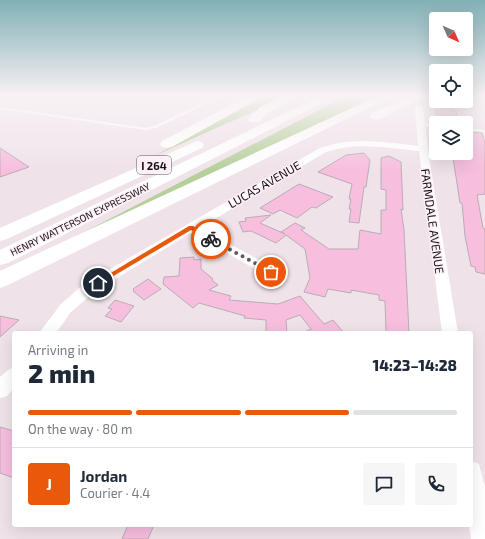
<!DOCTYPE html>
<html lang="en">
<head>
<meta charset="utf-8">
<style>
	:root { --surface:#fff; --page:#f6f6f7; --text:#1f2937; --muted:#747a83; --line:#e0e1e3; --accent:#ea580c }
	body { margin:0; font-family:"Exo 2",sans-serif; background:var(--page); color:var(--text); height:100vh; display:flex; flex-direction:column; font-size:15px; white-space:nowrap }
	* { box-sizing:border-box; margin:0 }
	p { font-size:13px; color:var(--muted) }
	.icon { flex:none; width:22px; height:22px; fill:none; stroke:currentColor; stroke-width:2; stroke-linecap:round; stroke-linejoin:round }
	.map { position:relative; flex:1; overflow:hidden }
	.panel { position:absolute; left:12px; top:331px; width:461px; height:196px; display:flex; flex-direction:column; background:var(--surface); border-radius:4px; box-shadow:0 4px 16px #0002 }
	.panel>* { flex:none }
	.needle { width:26px; rotate:135deg }
	.fabs { position:absolute; left:429px; top:12px; display:grid; gap:8px }
	.fabs a { display:grid; place-items:center; width:44px; height:44px; border-radius:4px; background:var(--surface); box-shadow:0 4px 16px #0002; font-size:20px }
	.pin { position:absolute; display:grid; place-items:center; width:34px; height:34px; color:#fff; margin:-17px; border:2px solid #fff; border-radius:50%; box-shadow:0 1px 4px #0007 }
	.courier { position:absolute; display:grid; place-items:center; width:40px; height:40px; margin:-20px; border:3px solid #ea580c; border-radius:50%; background:#fff; color:#222; box-shadow:0 1px 5px #0007 }
	.headline em { font-style:normal; font-weight:800 }
	.headline div { display:flex; flex-direction:column-reverse }
	.headline { display:flex; align-items:center; justify-content:space-between; height:68px; padding:0 16px }
	h1 { font-size:26px; font-weight:800; line-height:30px }
	.bar { display:grid; grid-template-columns:repeat(4,1fr); gap:6px 4px; align-content:center; height:48px; padding:0 16px }
	.bar i { height:5px; border-radius:3px; background:var(--line) }
	.bar .current { background:var(--accent) }
	.bar p { grid-column:span 4 }
	.line { display:flex; align-items:center; gap:10px; padding:0 16px; border-top:1px solid var(--line) }
	.line div { flex:1 }
	.round { display:grid; place-items:center; flex:none; width:42px; height:42px; border-radius:4px; background:var(--page) }
	.map>svg:first-child { display:block }
	.green { fill:#b5d09a }
	.building { fill:#f7bede; stroke:#b9adb4 }
	.lines { fill:none; stroke-linecap:round; stroke-linejoin:round }
	.service { fill:#fff; fill-rule:evenodd }
	.minor { fill:#fff; fill-rule:evenodd }
	.motorway { fill:#fff; fill-rule:evenodd }
	.route { fill:#ea580c }
	.done { stroke:#635c60; stroke-width:4; stroke-dasharray:0 7.2 }
	.labels { text-anchor:middle; dominant-baseline:central; stroke-width:3; stroke-linejoin:round; paint-order:stroke }
	.far-street-label { font-size:10px; fill:#181416; stroke:#fdf0f7 }
	.shield { fill:#fdf0f7; stroke:#5d565a; stroke-width:1 }
	.shield-label { font-size:11px; font-weight:bold; fill:#181416 }
	.street-label { font-size:12px; fill:#181416; stroke:#fdf0f7 }
</style>
</head>
<body>
<div class="map">
<svg width="485" height="539" viewBox="0 0 485 539">
	<rect width="100%" height="100%" fill="#efe3e9"/>
	<path class="green" d="M 267,95 L 290,95 L 154,156 Z
		M 348,95 L 380,95 L 48,251 Z"/>
	<path class="building" d="M 435,105 L 452,107 L 453,111 L 456,111 L 458,123 L 437,122 Z
		M 466,132 L 482,133 L 485,143 L 485,194 L 477,195 L 483,228 L 485,229 L 485,274 L 476,272 L 475,267 L 471,266 L 465,236 L 462,203 L 460,203 L 454,164 L 452,153 L 466,153 Z
		M 0,148 L 29,167 L 0,177 Z
		M 364,153 L 370,160 L 366,187 L 364,187 L 359,223 L 349,222 L 351,209 L 349,209 L 351,199 L 349,199 L 352,184 L 318,172 L 346,155 Z
		M 389,156 L 401,162 L 403,210 L 401,209 L 404,230 L 409,333 L 386,333 L 385,301 L 379,300 L 379,295 L 351,290 L 351,293 L 328,289 L 325,297 L 304,292 L 310,278 L 305,249 L 286,235 L 276,243 L 251,231 L 243,232 L 239,222 L 246,221 L 245,218 L 271,215 L 260,223 L 285,234 L 281,232 L 295,223 L 305,228 L 301,230 L 329,249 L 358,249 L 360,230 L 381,234 L 381,210 L 386,210 L 386,190 L 381,189 L 381,158 Z
		M 299,184 L 333,197 L 316,208 L 312,207 L 297,218 L 280,210 L 273,214 L 260,208 Z
		M 194,257 L 194,260 L 201,259 L 201,269 L 213,279 L 212,280 L 218,285 L 209,290 L 231,296 L 229,300 L 278,304 L 300,296 L 324,324 L 333,320 L 344,333 L 302,333 L 311,329 L 300,315 L 286,320 L 287,333 L 266,333 L 266,320 L 244,318 L 245,316 L 199,303 L 193,308 L 163,284 L 164,277 L 179,276 L 180,258 Z
		M 148,279 L 161,289 L 144,300 L 133,291 L 134,290 L 133,289 Z
		M 115,300 L 134,306 L 121,322 L 105,316 L 112,309 L 108,308 Z
		M 0,316 L 19,320 L 0,337 Z
		M 0,427 L 14,431 L 14,478 L 0,473 Z
		M 128,525 L 154,525 L 148,539 L 122,539 Z"/>
	<g class="lines">
		<path class="service" d="M 219,95 L 225,95 L 156,128 L 146,130 L 0,109 L 0,107 L 146,128 L 154,126 Z
			M 419,123 L 436,125 L 436,127 L 420,125 L 418,124 Z
			M 466,128 L 485,130 L 485,132 L 466,130 Z"/>
		<path class="minor" d="M 416,106 L 422,106 L 423,108 L 430,164 L 458,333 L 442,333 L 419,151 C 387,148 355,141 324,153 L 200,228 L 276,269 L 278,272 L 276,275 L 271,277 L 266,275 L 191,233 L 94,292 L 71,312 L 56,333 L 39,333 L 61,304 L 84,284 L 318,149 C 351,136 384,142 418,146 L 415,108 Z
			M 14,367 L 14,388 L 7,396 L 0,398 L 0,377 L 8,370 Z
			M 471,461 L 479,464 L 485,487 L 485,539 L 471,539 L 469,525 L 471,525 Z"/>
		<path class="motorway" d="M 250,95 L 264,95 L 172,147 L 167,148 L 162,147 L 160,144 L 162,141 Z
			M 286,95 L 301,95 L 268,113 L 259,122 L 249,122 L 248,119 L 260,107 Z
			M 323,95 L 338,95 L 8,263 L 0,265 L 0,250 Z
			M 380,95 L 395,95 L 8,285 L 0,288 L 0,271 Z
			M 413,95 L 428,95 L 380,119 L 372,119 L 370,116 L 372,113 Z
			M 197,141 L 202,142 L 204,145 L 202,148 L 7,239 L 0,241 L 0,228 Z"/>
	</g>
	<linearGradient id="sky" x2="0" y2="1"><stop stop-color="#82b0b5"/><stop offset="0.56" stop-color="#f8f2f5"/><stop offset="1" stop-color="#f8f2f5" stop-opacity="0"/></linearGradient>
	<rect width="485" height="171" fill="url(#sky)"/>
	<path class="route" d="M 189,226 L 193,226 L 214,239 L 209,240 L 191,230 L 100,284 L 98,285 L 94,283 Z"/>
	<g class="lines">
		<path class="done" d="M 211,239 L 271,272"/>
	</g>
	<g class="labels">
		<g class="far-street-label">
			<text transform="translate(80 219) rotate(-26)">HENRY WATTERSON EXPRESSWAY</text>
		</g>
		<rect class="shield" x="137" y="156" width="34" height="18" rx="3"/>
		<g class="shield-label">
			<text x="154" y="165">I 264</text>
		</g>
		<g class="street-label">
			<text transform="translate(264 184) rotate(-30)">LUCAS AVENUE</text>
			<text transform="translate(433 221) rotate(82)">FARMDALE AVENUE</text>
		</g>
	</g>
</svg>
<div class="fabs">
<a><svg class="needle" viewBox="-14 -14 28 28"><path d="M0-13l5 13h-10z" fill="#e53935"/><path d="M0 13l5-13h-10z" fill="#747a83"/></svg></a>
<a><svg class="icon" aria-label="locate" viewBox="0 0 24 24"><circle cx="12" cy="12" r="6"/><path d="M12 2v4M12 18v4M2 12h4M18 12h4"/></svg></a>
<a><svg class="icon" aria-label="layers" viewBox="0 0 24 24"><path d="M12 4l9 5-9 5-9-5zM3 14l9 5 9-5"/></svg></a>
</div>
<div class="pin" style="left:271px;top:272px;background:#ea580c"><svg class="icon" aria-label="bag" viewBox="0 0 24 24"><path d="M5 8h14l-1 12H6zM9 8a3 3 0 0 1 6 0"/></svg></div>
<div class="pin" style="left:98px;top:283px;background:#1f2937"><svg class="icon" aria-label="home" viewBox="0 0 24 24"><path d="M3 11l9-7 9 7M6 9v11h12V9"/></svg></div>
<div class="courier" style="left:211px;top:239px"><svg class="icon" aria-label="bike" viewBox="0 0 24 24"><circle cx="6" cy="16" r="4"/><circle cx="18" cy="16" r="4"/><path d="M6 16l4-8h5l3 8M10 8l3 8H6M13 5h3"/></svg></div>
<section class="panel">
<div class="headline"><div><h1>2 min</h1><p>Arriving in</p></div><em>14:23–14:28</em></div>
<div class="bar"><i class="current"></i><i class="current"></i><i class="current"></i><i></i><p>On the way · 80 m</p></div>
<div class="line" style="height:72px"><b class="round" style="background:var(--accent);color:#fff">J</b><div><b>Jordan</b><p>Courier · 4.4</p></div><a class="round"><svg class="icon" aria-label="chat" viewBox="0 0 24 24"><path d="M4 5h16v11H9l-5 4z"/></svg></a><a class="round"><svg class="icon" aria-label="phone" viewBox="0 0 24 24"><path d="M5 4h4l2 5-3 2q2 4 5 5l2-3 5 2v4C11 20 4 13 5 4z"/></svg></a></div>
</section>
</div>
</body>
</html>
